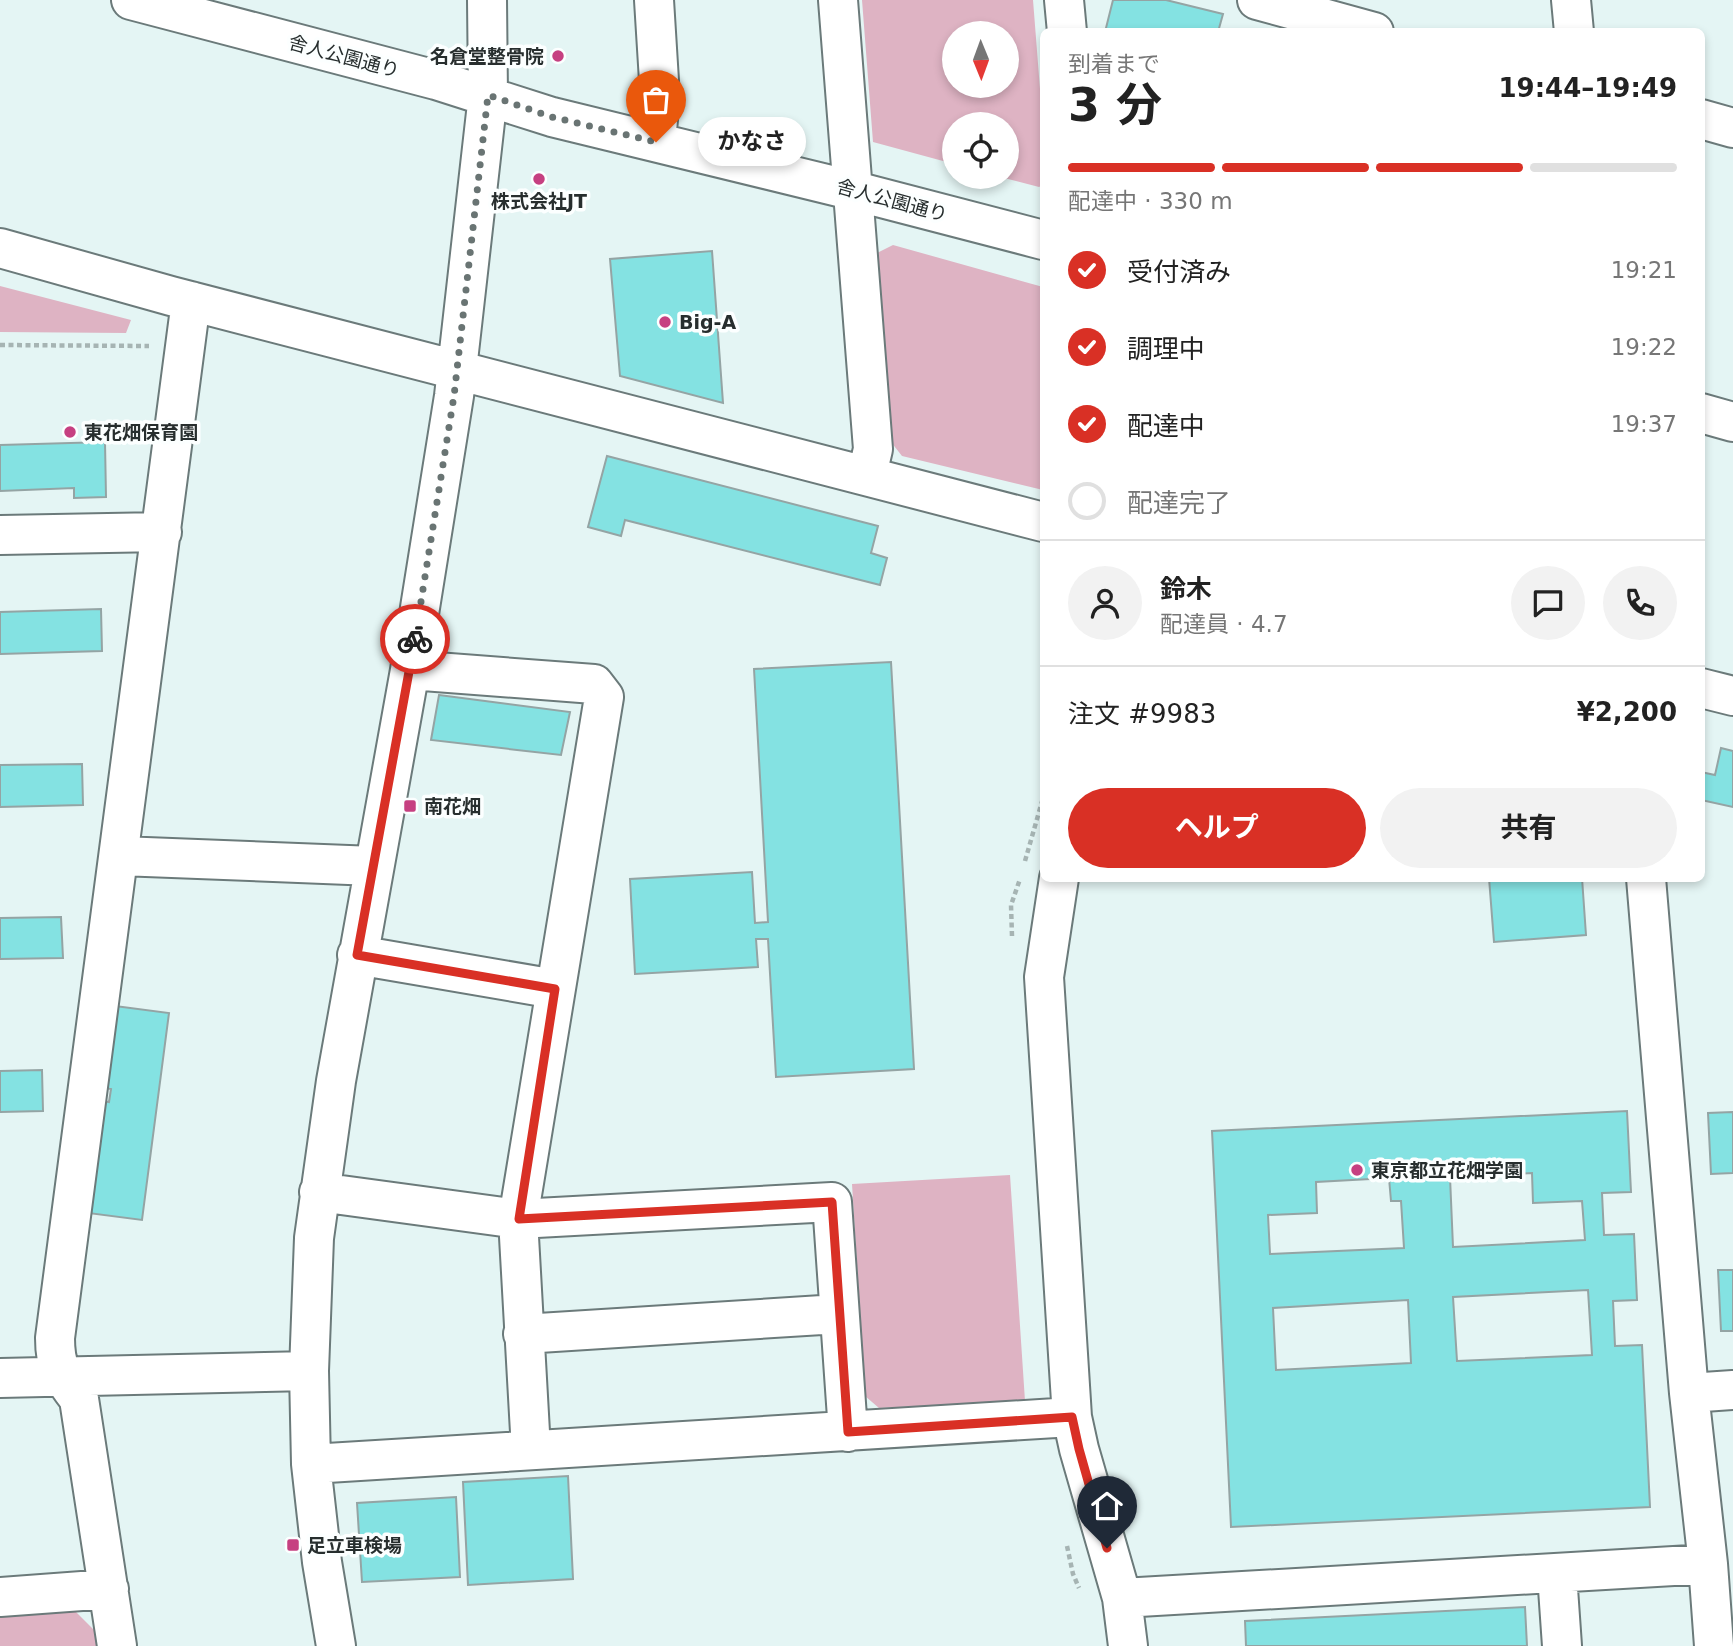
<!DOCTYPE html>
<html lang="ja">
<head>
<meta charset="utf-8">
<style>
	:root { --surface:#fff; --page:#f2f2f2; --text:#222; --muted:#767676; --line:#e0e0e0; --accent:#d93025 }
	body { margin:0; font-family:"DejaVu Sans","Noto Sans JP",sans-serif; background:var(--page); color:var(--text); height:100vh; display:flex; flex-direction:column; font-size:26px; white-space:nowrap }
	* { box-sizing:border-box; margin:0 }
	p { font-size:23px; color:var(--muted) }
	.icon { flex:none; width:38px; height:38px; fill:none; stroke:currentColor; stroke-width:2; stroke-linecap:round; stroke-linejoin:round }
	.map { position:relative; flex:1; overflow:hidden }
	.sheet { position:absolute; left:1040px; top:28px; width:665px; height:854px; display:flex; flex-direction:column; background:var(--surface); border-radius:10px; box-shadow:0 4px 10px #0003 }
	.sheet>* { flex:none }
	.needle { width:46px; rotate:179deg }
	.tools { position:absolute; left:942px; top:21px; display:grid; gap:14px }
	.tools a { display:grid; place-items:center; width:77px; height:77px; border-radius:50%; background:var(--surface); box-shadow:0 4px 10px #0003; font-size:35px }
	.pin { position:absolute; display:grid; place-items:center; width:60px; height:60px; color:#fff; margin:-72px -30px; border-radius:50% 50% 50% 0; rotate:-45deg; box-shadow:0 0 7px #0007 }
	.pin .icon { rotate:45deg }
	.courier { position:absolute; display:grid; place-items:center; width:70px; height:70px; margin:-35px; border:5px solid #d93025; border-radius:50%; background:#fff; color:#222; box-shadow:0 2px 9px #0007 }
	.bubble { position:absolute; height:49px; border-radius:24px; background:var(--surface); box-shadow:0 4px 10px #0003; font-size:23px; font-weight:700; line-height:49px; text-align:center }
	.summary em { font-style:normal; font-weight:700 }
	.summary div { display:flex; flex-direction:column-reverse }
	.summary { display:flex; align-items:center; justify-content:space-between; height:119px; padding:0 28px }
	h1 { font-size:46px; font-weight:700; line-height:52px }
	.bar { display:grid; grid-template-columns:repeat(4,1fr); gap:10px 7px; align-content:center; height:84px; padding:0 28px }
	.bar i { height:9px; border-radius:5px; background:var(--line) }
	.bar .on { background:var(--accent) }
	.bar p { grid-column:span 4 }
	.line { display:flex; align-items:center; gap:18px; padding:0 28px; border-top:2px solid var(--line) }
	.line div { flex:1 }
	.round { display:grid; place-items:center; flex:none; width:74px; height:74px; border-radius:37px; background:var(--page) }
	ol { padding:0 28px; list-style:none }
	li { display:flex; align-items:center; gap:21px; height:77px }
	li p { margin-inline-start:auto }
	li .icon { padding:7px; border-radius:50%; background:var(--accent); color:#fff; stroke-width:4 }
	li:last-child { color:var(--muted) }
	li i { width:38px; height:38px; border:4px solid var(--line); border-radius:50% }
	.cta { display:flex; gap:14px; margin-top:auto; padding:14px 28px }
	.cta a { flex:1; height:80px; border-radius:42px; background:var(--accent); color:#fff; font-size:28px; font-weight:700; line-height:80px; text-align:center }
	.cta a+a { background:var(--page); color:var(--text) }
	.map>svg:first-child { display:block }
	.green { fill:#deb3c3; fill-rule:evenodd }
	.building { fill:#84e2e2; stroke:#94a4a4; stroke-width:2; fill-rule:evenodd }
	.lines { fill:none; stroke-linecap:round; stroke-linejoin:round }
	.minor-casing { stroke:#6b7a7a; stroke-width:42 }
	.path { stroke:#a6b4b3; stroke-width:4.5; stroke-dasharray:5 3.5; stroke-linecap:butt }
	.minor { stroke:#fff; stroke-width:38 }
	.done { stroke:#697473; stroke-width:7; stroke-dasharray:0 12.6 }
	.route { stroke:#d93025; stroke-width:9 }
	.poi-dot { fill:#c64081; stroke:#fcffff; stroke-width:2.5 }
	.labels { text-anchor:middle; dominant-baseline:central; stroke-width:7; stroke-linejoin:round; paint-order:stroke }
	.street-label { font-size:19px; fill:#272e2e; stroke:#fcffff }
	.poi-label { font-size:19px; font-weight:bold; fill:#272e2e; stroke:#fcffff; text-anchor:start }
</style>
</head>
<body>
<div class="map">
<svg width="1733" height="1646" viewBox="0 0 1733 1646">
	<rect width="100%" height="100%" fill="#e4f5f4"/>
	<path class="green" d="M 862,0 L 1033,0 L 1043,127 L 1043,185 L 1039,187 L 1000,177 L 1006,177 L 1006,124 L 954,124 L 954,164 L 873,142 ZM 954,33 L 1006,33 L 1006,86 L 954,86 Z
		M 893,245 L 1043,287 L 1043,490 L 902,456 L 891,442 L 875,254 Z
		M 0,286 L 131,320 L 126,333 L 0,332 Z
		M 1010,1175 L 1025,1401 L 879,1408 L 865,1396 L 852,1184 Z
		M 75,1611 L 97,1633 L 99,1646 L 0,1646 L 0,1615 Z"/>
	<path class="building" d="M 1113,0 L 1166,0 L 1223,14 L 1218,32 L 1105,32 Z
		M 712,251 L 723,403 L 620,376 L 610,259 Z
		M 105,442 L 106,497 L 74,498 L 74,488 L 0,491 L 0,445 Z
		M 607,456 L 878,526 L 871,553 L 887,558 L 880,585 L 625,520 L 621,536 L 588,527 Z
		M 101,609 L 102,651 L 0,654 L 0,612 Z
		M 891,662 L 914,1069 L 776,1077 L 768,939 L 756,939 L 758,967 L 635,974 L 630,879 L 752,872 L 755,923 L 768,922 L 754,669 Z
		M 439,695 L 570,712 L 561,755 L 431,740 Z
		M 1721,748 L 1733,751 L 1733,807 L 1701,800 L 1701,772 L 1715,775 Z
		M 82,764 L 83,805 L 0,807 L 0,765 Z
		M 1489,878 L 1582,878 L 1586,935 L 1494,942 Z
		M 61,917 L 63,958 L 0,959 L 0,918 Z
		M 115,1006 L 169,1013 L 142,1220 L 88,1213 L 102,1101 L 109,1102 L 111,1089 L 104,1088 Z
		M 42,1070 L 43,1111 L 0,1112 L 0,1071 Z
		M 1627,1111 L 1631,1192 L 1602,1193 L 1604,1235 L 1634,1234 L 1637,1300 L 1613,1301 L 1615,1346 L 1642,1345 L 1650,1507 L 1231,1527 L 1212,1131 ZM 1532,1173 L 1533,1203 L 1582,1201 L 1585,1240 L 1453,1247 L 1450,1177 ZM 1389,1178 L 1391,1201 L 1401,1201 L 1404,1248 L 1270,1254 L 1268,1215 L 1317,1213 L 1316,1182 ZM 1588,1290 L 1592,1355 L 1457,1361 L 1453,1297 ZM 1408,1300 L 1411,1363 L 1276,1370 L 1273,1308 Z
		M 1733,1112 L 1733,1173 L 1711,1174 L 1708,1113 Z
		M 1718,1270 L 1733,1270 L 1733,1331 L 1721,1331 Z
		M 568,1476 L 573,1579 L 468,1585 L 463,1482 Z
		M 456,1497 L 460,1577 L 362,1582 L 357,1503 Z
		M 1525,1607 L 1527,1646 L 1246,1646 L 1245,1621 Z"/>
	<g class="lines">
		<defs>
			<path id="minor" d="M 131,0 L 436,80 L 552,117 L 851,190 L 1043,240
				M 654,0 L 660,97 L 656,142
				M 838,0 L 873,449 L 867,475
				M 1064,0 L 1067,32
				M 1257,0 L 1374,32
				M 1571,0 L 1574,32
				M 1701,119 L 1733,128
				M 0,248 L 171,296 L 1043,522
				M 1701,413 L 1733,422
				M 0,535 L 162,532
				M 410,670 L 594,684 L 604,697 L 518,1219 L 531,1450
				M 1701,688 L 1733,696
				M 120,856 L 374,866
				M 1059,878 L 1044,977 L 1072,1417 L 1079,1449 L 1122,1598 L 1128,1646
				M 1646,878 L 1689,1393 L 1708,1564 L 1714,1646
				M 357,955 L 555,989
				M 319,1192 L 518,1219 L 832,1202 L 848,1432
				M 523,1334 L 838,1314
				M 0,1378 L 309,1371
				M 1689,1393 L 1733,1390
				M 311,1464 L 1072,1417
				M 1557,1574 L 1562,1646
				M 0,1597 L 109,1589
				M 1122,1598 L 1708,1564
				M 117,1646 L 79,1399 C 62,1377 55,1367 55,1338 L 191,301
				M 336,1646 L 322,1562 L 311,1464 L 309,1371 L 314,1238 L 336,1081 L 410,670 L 454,396 L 488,95 L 487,0"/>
		</defs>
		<use href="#minor" class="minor-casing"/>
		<path class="path" d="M 0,345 L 149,346
			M 1025,861 L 1043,798
			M 1012,936 L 1011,905 L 1020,879
			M 1067,1546 L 1073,1574 L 1079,1588"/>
		<use href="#minor" class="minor"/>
	</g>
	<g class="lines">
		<path class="done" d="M 415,639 L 454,396 L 488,95 L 552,117 L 656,142"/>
		<path class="route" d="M 415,639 L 357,955 L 555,989 L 519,1219 L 832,1202 L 848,1432 L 1072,1417 L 1079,1449 L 1107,1548"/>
	</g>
	<g class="poi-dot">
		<circle cx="558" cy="56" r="7"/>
		<circle cx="539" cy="179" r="7"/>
		<circle cx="665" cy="322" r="7"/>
		<circle cx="70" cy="432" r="7"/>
		<rect x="403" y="799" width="14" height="14" rx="3.5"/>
		<circle cx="1357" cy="1170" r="7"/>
		<rect x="286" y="1538" width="14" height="14" rx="3.5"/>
	</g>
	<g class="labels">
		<g class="street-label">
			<text transform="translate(344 56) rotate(15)">舎人公園通り</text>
			<text transform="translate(892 200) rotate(15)">舎人公園通り</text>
		</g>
		<g class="poi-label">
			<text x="544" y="56" text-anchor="end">名倉堂整骨院</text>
			<text x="539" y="201" text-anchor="middle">株式会社JT</text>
			<text x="679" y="322">Big-A</text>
			<text x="84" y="432">東花畑保育園</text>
			<text x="424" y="806">南花畑</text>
			<text x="1371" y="1170">東京都立花畑学園</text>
			<text x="307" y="1545">足立車検場</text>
		</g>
	</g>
</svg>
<div class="tools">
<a><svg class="needle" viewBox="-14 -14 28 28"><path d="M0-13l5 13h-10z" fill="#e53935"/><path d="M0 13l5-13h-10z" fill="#767676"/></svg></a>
<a><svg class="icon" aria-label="locate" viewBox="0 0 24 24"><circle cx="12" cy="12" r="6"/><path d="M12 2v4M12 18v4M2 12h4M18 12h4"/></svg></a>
</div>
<div class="pin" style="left:656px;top:142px;background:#ea580c"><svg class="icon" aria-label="bag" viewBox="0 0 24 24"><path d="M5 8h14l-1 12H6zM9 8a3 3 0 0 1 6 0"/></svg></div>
<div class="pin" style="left:1107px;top:1548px;background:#1f2937"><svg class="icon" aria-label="home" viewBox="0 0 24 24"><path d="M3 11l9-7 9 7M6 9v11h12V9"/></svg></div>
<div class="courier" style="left:415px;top:639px"><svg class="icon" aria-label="bike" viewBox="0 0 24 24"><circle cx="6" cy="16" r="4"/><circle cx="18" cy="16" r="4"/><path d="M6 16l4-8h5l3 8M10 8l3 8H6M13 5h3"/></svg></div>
<div class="bubble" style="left:698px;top:117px;width:108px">かなさ</div>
<section class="sheet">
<div class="summary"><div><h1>3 分</h1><p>到着まで</p></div><em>19:44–19:49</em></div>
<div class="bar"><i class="on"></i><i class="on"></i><i class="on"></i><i></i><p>配達中 · 330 m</p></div>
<ol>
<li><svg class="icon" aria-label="check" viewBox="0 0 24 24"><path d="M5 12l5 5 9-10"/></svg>受付済み<p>19:21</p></li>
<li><svg class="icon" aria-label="check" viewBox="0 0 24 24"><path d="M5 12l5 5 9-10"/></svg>調理中<p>19:22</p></li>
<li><svg class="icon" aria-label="check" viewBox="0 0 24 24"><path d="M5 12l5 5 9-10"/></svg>配達中<p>19:37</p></li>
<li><i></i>配達完了</li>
</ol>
<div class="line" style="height:126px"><a class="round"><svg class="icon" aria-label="person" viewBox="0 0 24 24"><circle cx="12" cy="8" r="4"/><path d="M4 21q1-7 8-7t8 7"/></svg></a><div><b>鈴木</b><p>配達員 · 4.7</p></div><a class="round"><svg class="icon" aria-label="chat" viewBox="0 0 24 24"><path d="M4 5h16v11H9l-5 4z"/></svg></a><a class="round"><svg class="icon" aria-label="phone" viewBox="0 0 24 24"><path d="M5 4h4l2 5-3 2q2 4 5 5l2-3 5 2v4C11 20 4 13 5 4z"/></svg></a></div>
<div class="line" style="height:91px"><div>注文 #9983</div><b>¥2,200</b></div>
<div class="cta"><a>ヘルプ</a><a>共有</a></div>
</section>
</div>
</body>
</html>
